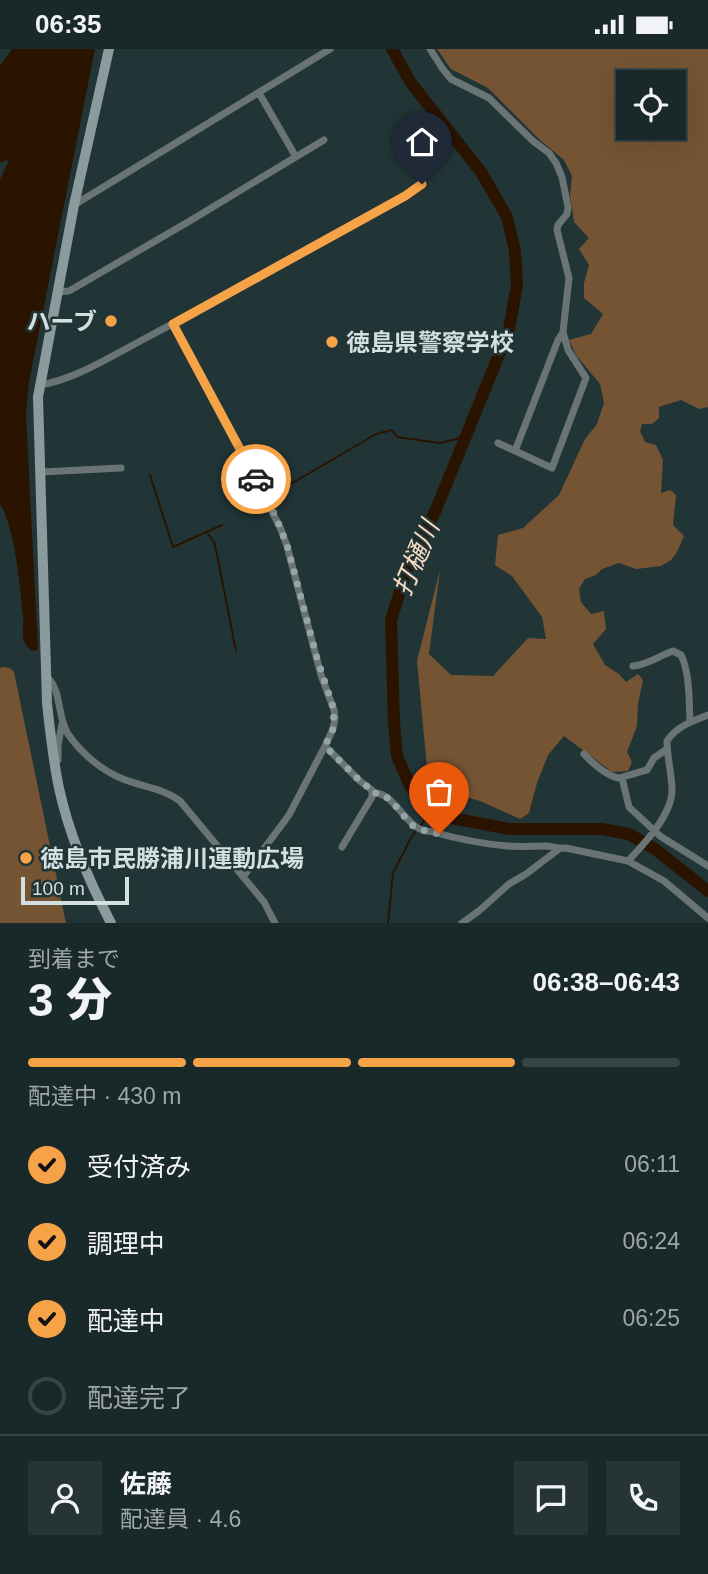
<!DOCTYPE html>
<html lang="ja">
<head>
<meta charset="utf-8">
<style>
	:root { --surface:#192829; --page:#263435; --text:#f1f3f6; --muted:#9fa6a8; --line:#374446; --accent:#f6a247 }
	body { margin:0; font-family:Helvetica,"Noto Sans JP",sans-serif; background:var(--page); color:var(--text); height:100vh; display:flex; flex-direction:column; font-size:26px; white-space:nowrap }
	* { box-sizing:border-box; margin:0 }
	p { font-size:23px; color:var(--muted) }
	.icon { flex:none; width:38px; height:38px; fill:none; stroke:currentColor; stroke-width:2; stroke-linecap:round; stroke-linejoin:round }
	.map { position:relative; height:874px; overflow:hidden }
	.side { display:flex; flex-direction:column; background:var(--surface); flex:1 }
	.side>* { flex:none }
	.controls { position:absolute; left:616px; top:21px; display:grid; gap:14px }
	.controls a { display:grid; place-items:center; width:70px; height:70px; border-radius:0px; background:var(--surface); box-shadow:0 7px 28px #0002,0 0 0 2px var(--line); font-size:35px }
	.scale { position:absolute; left:21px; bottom:18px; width:108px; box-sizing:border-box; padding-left:7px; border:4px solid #d3dfe1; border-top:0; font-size:19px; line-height:24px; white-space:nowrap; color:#d3dfe1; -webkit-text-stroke:5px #213537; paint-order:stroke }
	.pin { position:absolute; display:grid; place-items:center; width:60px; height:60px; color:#fff; margin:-72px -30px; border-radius:50% 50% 50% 0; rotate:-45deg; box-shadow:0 0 7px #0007 }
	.pin .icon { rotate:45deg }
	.courier { position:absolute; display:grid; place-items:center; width:70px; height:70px; margin:-35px; border:5px solid #f6a247; border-radius:50%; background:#fff; color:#222; box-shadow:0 2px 9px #0007 }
	.summary em { font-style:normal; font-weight:800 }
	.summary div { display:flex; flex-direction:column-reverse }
	.summary { display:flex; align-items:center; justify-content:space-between; height:119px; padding:0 28px }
	h1 { font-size:46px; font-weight:800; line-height:52px }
	.bar { display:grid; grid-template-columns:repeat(4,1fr); gap:10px 7px; align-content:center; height:84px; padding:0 28px }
	.bar i { height:9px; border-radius:5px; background:var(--line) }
	.bar .selected { background:var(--accent) }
	.bar p { grid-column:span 4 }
	.line { display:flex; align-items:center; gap:18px; padding:0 28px; border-top:2px solid var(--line) }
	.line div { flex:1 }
	.round { display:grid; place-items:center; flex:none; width:74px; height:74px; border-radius:0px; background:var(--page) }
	ol { padding:0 28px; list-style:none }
	li { display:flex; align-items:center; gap:21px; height:77px }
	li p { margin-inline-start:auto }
	li .icon { padding:7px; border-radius:50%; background:var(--accent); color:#111; stroke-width:4 }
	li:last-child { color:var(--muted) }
	li i { width:38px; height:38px; border:4px solid var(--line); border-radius:50% }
	.status { display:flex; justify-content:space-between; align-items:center; height:49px; padding:0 35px; background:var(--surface); direction:ltr }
	.status svg { height:19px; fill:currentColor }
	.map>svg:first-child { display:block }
	.green { fill:#755433; fill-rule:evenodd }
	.water { fill:#2a1400 }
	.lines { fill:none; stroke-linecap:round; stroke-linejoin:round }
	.stream { stroke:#2a1400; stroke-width:2 }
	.river { stroke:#2a1400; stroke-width:12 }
	.street { stroke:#6b7475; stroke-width:7 }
	.secondary { stroke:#8b9a9c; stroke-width:10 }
	.done { stroke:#95a4a6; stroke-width:7; stroke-dasharray:0 12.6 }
	.route { stroke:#f6a247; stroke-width:9 }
	.poi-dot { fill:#f6a247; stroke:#213537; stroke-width:2.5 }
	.labels { text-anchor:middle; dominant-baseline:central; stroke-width:5; stroke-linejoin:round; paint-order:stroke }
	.poi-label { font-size:24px; font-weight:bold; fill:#d3dfe1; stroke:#213537; text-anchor:start }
	.water-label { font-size:26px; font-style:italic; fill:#f7dbc2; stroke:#213537 }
</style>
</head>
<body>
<div class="status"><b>06:35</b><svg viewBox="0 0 49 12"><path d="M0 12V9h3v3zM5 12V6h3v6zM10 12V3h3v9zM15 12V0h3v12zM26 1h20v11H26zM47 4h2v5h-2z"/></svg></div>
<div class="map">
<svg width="708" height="874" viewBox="0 0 708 874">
	<rect width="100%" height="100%" fill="#213537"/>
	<path class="green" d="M 437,0 L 708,0 L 708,358 L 699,360 L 681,351 L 659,358 L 659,369 L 652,375 L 642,375 L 640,382 L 645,393 L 656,396 L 663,411 L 661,444 L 670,441 L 676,446 L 673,476 L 684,487 L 677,503 L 671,511 L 661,517 L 636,520 L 619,514 L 602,520 L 596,526 L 585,530 L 579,540 L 581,553 L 591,565 L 604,562 L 606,580 L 593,595 L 605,616 L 619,625 L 626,633 L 638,625 L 643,631 L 638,655 L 637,677 L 627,703 L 632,713 L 628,722 L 612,723 L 564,687 L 548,706 L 537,734 L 529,764 L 520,770 L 480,752 L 432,738 L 427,719 L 417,612 L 440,521 L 429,605 L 451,626 L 493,627 L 528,589 L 546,590 L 542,568 L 512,527 L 495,516 L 498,486 L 523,479 L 559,446 L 585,390 L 597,375 L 604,354 L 600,335 L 576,306 L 569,291 L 591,285 L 603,265 L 584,249 L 584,234 L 589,216 L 579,200 L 589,189 L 574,173 L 570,146 L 572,127 L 564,111 L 540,91 L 488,39 L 451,20 ZM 628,33 L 674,33 L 674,79 L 628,79 Z
		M 3,618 L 10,619 L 14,623 L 66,874 L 0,874 L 0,619 Z"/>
	<path class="water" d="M 12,0 L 95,0 L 29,333 L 26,365 L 38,601 L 32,602 C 27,598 25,595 23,589 C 22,582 24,574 23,567 C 20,539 15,478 0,455 L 0,131 L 8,113 L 7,111 L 0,114 L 0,17 Z"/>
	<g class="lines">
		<path class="stream" d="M 150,426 L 173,498 L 222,476
			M 272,446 L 376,385 L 392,381 L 397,388 L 440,394 L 464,388
			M 208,485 L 214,493 L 217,506 L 236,602
			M 421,776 L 432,761
			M 388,874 L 393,824 L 411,789 L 417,780"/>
		<path class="river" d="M 392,0 L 411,34 L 481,123 L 507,168 L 515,202 L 517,236 L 509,281 L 435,463 L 409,514 L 391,571 L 394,673 L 397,707 L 410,737 L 432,761 L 451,769 L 510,780 L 602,780 L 629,785 L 655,800 L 708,842"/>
		<path class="street" d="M 430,0 L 442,19 L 451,30 L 489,49 L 533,92 L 549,104 L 556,114 L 562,128 L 568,158 L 567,165 L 558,176 L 557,181 L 569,229 L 563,283 L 558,291 L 515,402
			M 259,44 L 296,108
			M 74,156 L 330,0
			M 58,243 L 69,242 L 188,173 L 324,91
			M 173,275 L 280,478 L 287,497 L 321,626 L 334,661 L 335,669 L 333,680 L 325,697 L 289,766 L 243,828
			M 39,336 C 71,333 117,304 146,289 C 233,243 319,194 405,147 L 422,135
			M 498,394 L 552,419 L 586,329 L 568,301 L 563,283
			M 41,423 L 121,419
			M 633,617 C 647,616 659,607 673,602 L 681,606 C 690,624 689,653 690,673
			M 48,629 C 62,643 57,668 68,685 C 81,704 102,722 123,730 C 142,738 163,739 180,752 L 264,853 L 275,874
			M 325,697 L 360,732 L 372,741 L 372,748 L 342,798
			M 584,705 C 591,713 607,727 618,729 C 622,729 641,722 647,721 L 654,709 L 667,700
			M 58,711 L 58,696 L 62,675
			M 622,729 L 629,758 L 660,787 L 708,817
			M 373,744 C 391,742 403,771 418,779 C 423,782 428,782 433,783 C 458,790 482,795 507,797 C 520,798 532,797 545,797 C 553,797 558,800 566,799 L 628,812 C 644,795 671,767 672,742 C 672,725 667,709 667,692 C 676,678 692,672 708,666
			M 628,812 L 664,832 L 708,869
			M 462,874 L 480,861 L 509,835 L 526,825 L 559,800"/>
		<path class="secondary" d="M 109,0 L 74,156 L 38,348 L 47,654 C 50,682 53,711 59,739 C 69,786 89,832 111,874"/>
	</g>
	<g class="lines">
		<path class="done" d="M 256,430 L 275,466 L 287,496 L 317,609 L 334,661 L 333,680 L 325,697 L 360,732 L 372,741 L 373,744 C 389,742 401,766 412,776 C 420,782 430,782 439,785"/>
		<path class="route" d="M 256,430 L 173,275 L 405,147 L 422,135"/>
	</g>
	<g class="poi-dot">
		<circle cx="111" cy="272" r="7"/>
		<circle cx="332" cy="293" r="7"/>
		<circle cx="26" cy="809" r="7"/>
	</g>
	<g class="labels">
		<g class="poi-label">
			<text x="97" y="272" text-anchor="end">ハーブ</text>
			<text x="346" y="293">徳島県警察学校</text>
			<text x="40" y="809">徳島市民勝浦川運動広場</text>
		</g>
		<g class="water-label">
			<text transform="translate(416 509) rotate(-67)">打樋川</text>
		</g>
	</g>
</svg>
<div class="controls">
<a><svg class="icon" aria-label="locate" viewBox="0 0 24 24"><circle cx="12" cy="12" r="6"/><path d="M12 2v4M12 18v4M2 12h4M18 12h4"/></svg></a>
</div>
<div class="scale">100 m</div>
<div class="pin" style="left:439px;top:785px;background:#ea580c"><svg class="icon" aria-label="bag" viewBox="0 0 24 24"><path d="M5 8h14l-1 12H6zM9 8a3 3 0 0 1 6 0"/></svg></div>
<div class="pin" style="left:422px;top:135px;background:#1f2937"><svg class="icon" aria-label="home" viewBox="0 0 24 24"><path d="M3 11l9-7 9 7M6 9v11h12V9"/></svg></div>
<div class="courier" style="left:256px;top:430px"><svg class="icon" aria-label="car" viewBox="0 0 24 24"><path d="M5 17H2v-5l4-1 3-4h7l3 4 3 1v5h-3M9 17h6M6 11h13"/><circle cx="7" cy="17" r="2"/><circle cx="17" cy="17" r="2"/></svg></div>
</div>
<section class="side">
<div class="summary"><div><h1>3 分</h1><p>到着まで</p></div><em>06:38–06:43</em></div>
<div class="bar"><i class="selected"></i><i class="selected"></i><i class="selected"></i><i></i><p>配達中 · 430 m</p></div>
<ol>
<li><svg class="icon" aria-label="check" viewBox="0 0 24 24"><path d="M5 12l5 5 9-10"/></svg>受付済み<p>06:11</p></li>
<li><svg class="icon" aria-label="check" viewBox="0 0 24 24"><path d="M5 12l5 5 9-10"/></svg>調理中<p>06:24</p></li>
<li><svg class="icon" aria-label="check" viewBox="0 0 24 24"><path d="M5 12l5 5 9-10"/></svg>配達中<p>06:25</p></li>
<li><i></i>配達完了</li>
</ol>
<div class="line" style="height:126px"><a class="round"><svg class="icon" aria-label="person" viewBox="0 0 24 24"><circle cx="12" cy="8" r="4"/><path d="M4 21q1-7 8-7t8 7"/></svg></a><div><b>佐藤</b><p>配達員 · 4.6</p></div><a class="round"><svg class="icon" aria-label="chat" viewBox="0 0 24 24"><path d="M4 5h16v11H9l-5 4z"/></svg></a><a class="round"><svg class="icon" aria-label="phone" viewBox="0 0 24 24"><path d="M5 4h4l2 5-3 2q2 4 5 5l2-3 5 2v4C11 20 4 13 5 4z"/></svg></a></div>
</section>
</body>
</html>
